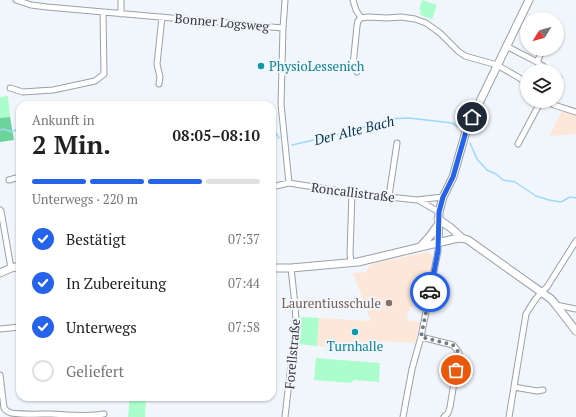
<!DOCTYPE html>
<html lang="de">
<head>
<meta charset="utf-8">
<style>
	:root { --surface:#fff; --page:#f2f2f2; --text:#222; --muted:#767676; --line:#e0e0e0; --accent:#2563eb }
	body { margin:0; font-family:"PT Serif",serif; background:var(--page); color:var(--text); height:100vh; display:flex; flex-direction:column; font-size:15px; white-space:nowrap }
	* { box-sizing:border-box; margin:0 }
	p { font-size:13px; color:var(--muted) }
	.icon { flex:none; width:22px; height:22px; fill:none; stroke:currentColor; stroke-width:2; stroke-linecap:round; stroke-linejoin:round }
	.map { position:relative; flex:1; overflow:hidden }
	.drawer { position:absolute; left:16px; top:101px; width:260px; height:300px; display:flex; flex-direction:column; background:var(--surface); border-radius:12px; box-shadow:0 1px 3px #0004 }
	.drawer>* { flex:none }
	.needle { width:26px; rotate:233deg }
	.tools { position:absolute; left:520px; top:12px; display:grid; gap:8px }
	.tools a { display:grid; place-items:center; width:44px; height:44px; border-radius:50%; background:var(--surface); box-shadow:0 1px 3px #0004; font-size:20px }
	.pin { position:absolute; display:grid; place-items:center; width:34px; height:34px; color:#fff; margin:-17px; border:2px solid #fff; border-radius:50%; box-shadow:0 1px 4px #0007 }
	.courier { position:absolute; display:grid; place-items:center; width:40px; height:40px; margin:-20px; border:3px solid #2563eb; border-radius:50%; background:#fff; color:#222; box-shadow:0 1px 5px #0007 }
	.headline em { font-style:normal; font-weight:700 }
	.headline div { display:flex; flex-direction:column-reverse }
	.headline { display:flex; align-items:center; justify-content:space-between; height:68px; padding:0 16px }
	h1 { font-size:26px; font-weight:700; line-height:30px }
	.bar { display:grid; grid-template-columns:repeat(4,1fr); gap:6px 4px; align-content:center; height:48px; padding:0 16px }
	.bar i { height:5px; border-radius:3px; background:var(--line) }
	.bar .on { background:var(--accent) }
	.bar p { grid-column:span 4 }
	ol { padding:0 16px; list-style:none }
	li { display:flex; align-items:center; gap:12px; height:44px }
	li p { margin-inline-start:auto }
	li .icon { padding:4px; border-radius:50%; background:var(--accent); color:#fff; stroke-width:4 }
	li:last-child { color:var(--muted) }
	li i { width:22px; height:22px; border:2px solid var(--line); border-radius:50% }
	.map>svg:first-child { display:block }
	.education { fill:#fce7d9 }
	.green { fill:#acfdcc }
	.forest { fill:#6cd49a }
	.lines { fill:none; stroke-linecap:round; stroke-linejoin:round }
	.stream { stroke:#9dd8fb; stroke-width:1.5 }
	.street-casing { stroke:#9ba0a6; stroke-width:7 }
	.secondary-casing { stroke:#9ba0a6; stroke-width:9 }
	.street { stroke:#fff; stroke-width:5 }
	.secondary { stroke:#fff; stroke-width:7 }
	.done { stroke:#797c7f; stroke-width:4; stroke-dasharray:0 7.2 }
	.route { stroke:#2563eb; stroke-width:5 }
	.culture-dot { fill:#0f9aa8; stroke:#f1f6fc; stroke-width:1.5 }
	.education-dot { fill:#8d6e63; stroke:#f1f6fc; stroke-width:1.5 }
	.labels { text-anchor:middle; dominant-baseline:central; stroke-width:4; stroke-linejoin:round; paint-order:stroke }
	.street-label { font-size:13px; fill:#383a3c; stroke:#f1f6fc }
	.culture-label { font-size:13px; fill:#0d838f; stroke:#f1f6fc; text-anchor:start }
	.education-label { font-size:13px; fill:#785e54; stroke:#f1f6fc; text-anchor:end }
	.water-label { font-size:14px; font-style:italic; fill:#06374e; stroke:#f1f6fc }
</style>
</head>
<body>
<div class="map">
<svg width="576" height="417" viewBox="0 0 576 417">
	<rect width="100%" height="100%" fill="#f1f6fc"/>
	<path class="education" d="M 562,111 L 576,115 L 576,134 L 549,136 Z
		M 272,218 L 273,218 L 276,265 L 272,265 Z
		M 428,252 L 430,253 L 433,257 L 428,283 L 417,282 L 413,308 L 410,307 L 410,311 L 408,311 L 407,320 L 420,322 L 415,343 L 380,341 L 379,352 L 317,346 L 319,318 L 371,321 L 353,273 L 366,272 L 371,264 Z"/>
	<path class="green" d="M 422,0 L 437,5 L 432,19 L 420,15 L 421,10 L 419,9 Z
		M 8,96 L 10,117 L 0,118 L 0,97 Z
		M 301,317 L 319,318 L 317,346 L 298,344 Z
		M 316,358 L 380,363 L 379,382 L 354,380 L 351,383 L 314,380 Z
		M 130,397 L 146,397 L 145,417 L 128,417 Z"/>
	<path class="forest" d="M 10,117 L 14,140 L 0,142 L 0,118 Z"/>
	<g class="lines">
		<path class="stream" d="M 272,127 L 279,138
			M 0,130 L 3,129 L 12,132 L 19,128 L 20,128
			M 470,143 L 477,159 L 487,170 L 496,174 L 503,180 L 515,182 L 536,196 L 549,200 L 561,202 L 570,197 L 576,198
			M 292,145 L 353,131 L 386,119 L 409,118 L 452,123 L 462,129"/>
		<defs>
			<path id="street" d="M 16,0 L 31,5 L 47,7 L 283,28
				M 285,0 L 283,28 L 281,104 L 289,183
				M 353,0 L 356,10 L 361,18
				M 121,14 L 121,0
				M 506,46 L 537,62 L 550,71
				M 537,62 L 543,49
				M 357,72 L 353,65 L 357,26 L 358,21 L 361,18 L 368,17 L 387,18 L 401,17 L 415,19 L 426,23 L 440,33 L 458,51 L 465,56 L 497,65 L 518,77 L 527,84
				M 557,76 L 559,78
				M 159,84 L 160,77 L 157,64 L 162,17
				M 10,88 L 23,92 L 53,90 L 95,81 L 104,74 L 103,13
				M 548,101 L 554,105 L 576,112
				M 518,144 L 541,101
				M 9,180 L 20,177
				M 276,186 L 289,183 L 352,193 L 417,200 L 443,197
				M 389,196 L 397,143
				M 418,200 L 439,212
				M 0,210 L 1,211 L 11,268
				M 351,263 L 350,253 L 352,193
				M 556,305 L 576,309
				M 0,329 L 20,327
				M 421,337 L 453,345 L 457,350 L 459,353 L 450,407 L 448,413 L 444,417
				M 0,375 L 4,408 C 6,411 8,412 11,413 C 25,415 39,414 52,414 C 69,415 88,417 104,414
				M 514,387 L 537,391 L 543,390
				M 285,417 L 296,322 L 295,305 L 291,268
				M 403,417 L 412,369 L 421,337 L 438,251 L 438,242
				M 509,417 L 526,314 C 532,304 538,294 547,287 L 576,241"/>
			<path id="secondary" d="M 438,219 L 451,228 L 462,238
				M 438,242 L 439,212 L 443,197 L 453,177 L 467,128 L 529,0
				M 420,247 L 430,236 L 438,225
				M 272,268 L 291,268 L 358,262 L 454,239 L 462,238 L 468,240 L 551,299 L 556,305 L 576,331
				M 0,273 L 11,268 L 20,266"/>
		</defs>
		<use href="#street" class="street-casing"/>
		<use href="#secondary" class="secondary-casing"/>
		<use href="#street" class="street"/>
		<use href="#secondary" class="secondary"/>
	</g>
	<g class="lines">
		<path class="done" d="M 430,292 L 421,337 L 453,345 L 457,350 L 459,353 L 456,370"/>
		<path class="route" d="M 430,292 L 438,251 L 439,212 L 443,197 L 453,177 L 467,128 L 472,117"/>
	</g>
	<g class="culture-dot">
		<circle cx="261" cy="66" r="4"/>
		<circle cx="355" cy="332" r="4"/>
	</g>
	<circle class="education-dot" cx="389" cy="303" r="4"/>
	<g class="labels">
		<g class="street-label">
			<text transform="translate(222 22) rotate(5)">Bonner Logsweg</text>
			<text transform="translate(353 192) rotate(7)">Roncallistraße</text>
			<text transform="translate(292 354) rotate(-85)">Forellstraße</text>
		</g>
		<g class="culture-label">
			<text x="269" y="66">PhysioLessenich</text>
			<text x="355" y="346" text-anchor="middle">Turnhalle</text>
		</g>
		<g class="education-label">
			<text x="381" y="303">Laurentiusschule</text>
		</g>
		<g class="water-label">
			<text transform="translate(354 130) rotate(-14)">Der Alte Bach</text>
		</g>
	</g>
</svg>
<div class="tools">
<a><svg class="needle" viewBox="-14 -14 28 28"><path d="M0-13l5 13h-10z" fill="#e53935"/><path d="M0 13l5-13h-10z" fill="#767676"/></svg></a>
<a><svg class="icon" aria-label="layers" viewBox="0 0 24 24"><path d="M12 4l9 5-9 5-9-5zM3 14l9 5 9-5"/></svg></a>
</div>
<div class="pin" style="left:456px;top:370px;background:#ea580c"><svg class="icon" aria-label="bag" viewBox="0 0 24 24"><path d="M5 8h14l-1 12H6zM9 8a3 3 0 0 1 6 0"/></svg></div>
<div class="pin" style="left:472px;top:117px;background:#1f2937"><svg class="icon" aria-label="home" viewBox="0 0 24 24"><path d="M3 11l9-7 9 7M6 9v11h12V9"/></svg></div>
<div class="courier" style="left:430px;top:292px"><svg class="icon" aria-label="car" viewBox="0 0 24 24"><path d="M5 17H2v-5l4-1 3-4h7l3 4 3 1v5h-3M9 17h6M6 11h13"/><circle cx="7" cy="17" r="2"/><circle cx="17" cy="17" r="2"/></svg></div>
<section class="drawer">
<div class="headline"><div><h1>2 Min.</h1><p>Ankunft in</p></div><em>08:05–08:10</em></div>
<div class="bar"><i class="on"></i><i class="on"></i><i class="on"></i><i></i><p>Unterwegs · 220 m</p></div>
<ol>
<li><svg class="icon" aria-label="check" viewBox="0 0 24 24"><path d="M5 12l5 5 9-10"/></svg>Bestätigt<p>07:37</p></li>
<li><svg class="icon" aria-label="check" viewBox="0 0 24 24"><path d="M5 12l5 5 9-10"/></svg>In Zubereitung<p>07:44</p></li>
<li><svg class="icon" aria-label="check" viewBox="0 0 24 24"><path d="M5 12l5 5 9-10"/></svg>Unterwegs<p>07:58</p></li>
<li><i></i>Geliefert</li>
</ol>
</section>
</div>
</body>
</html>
